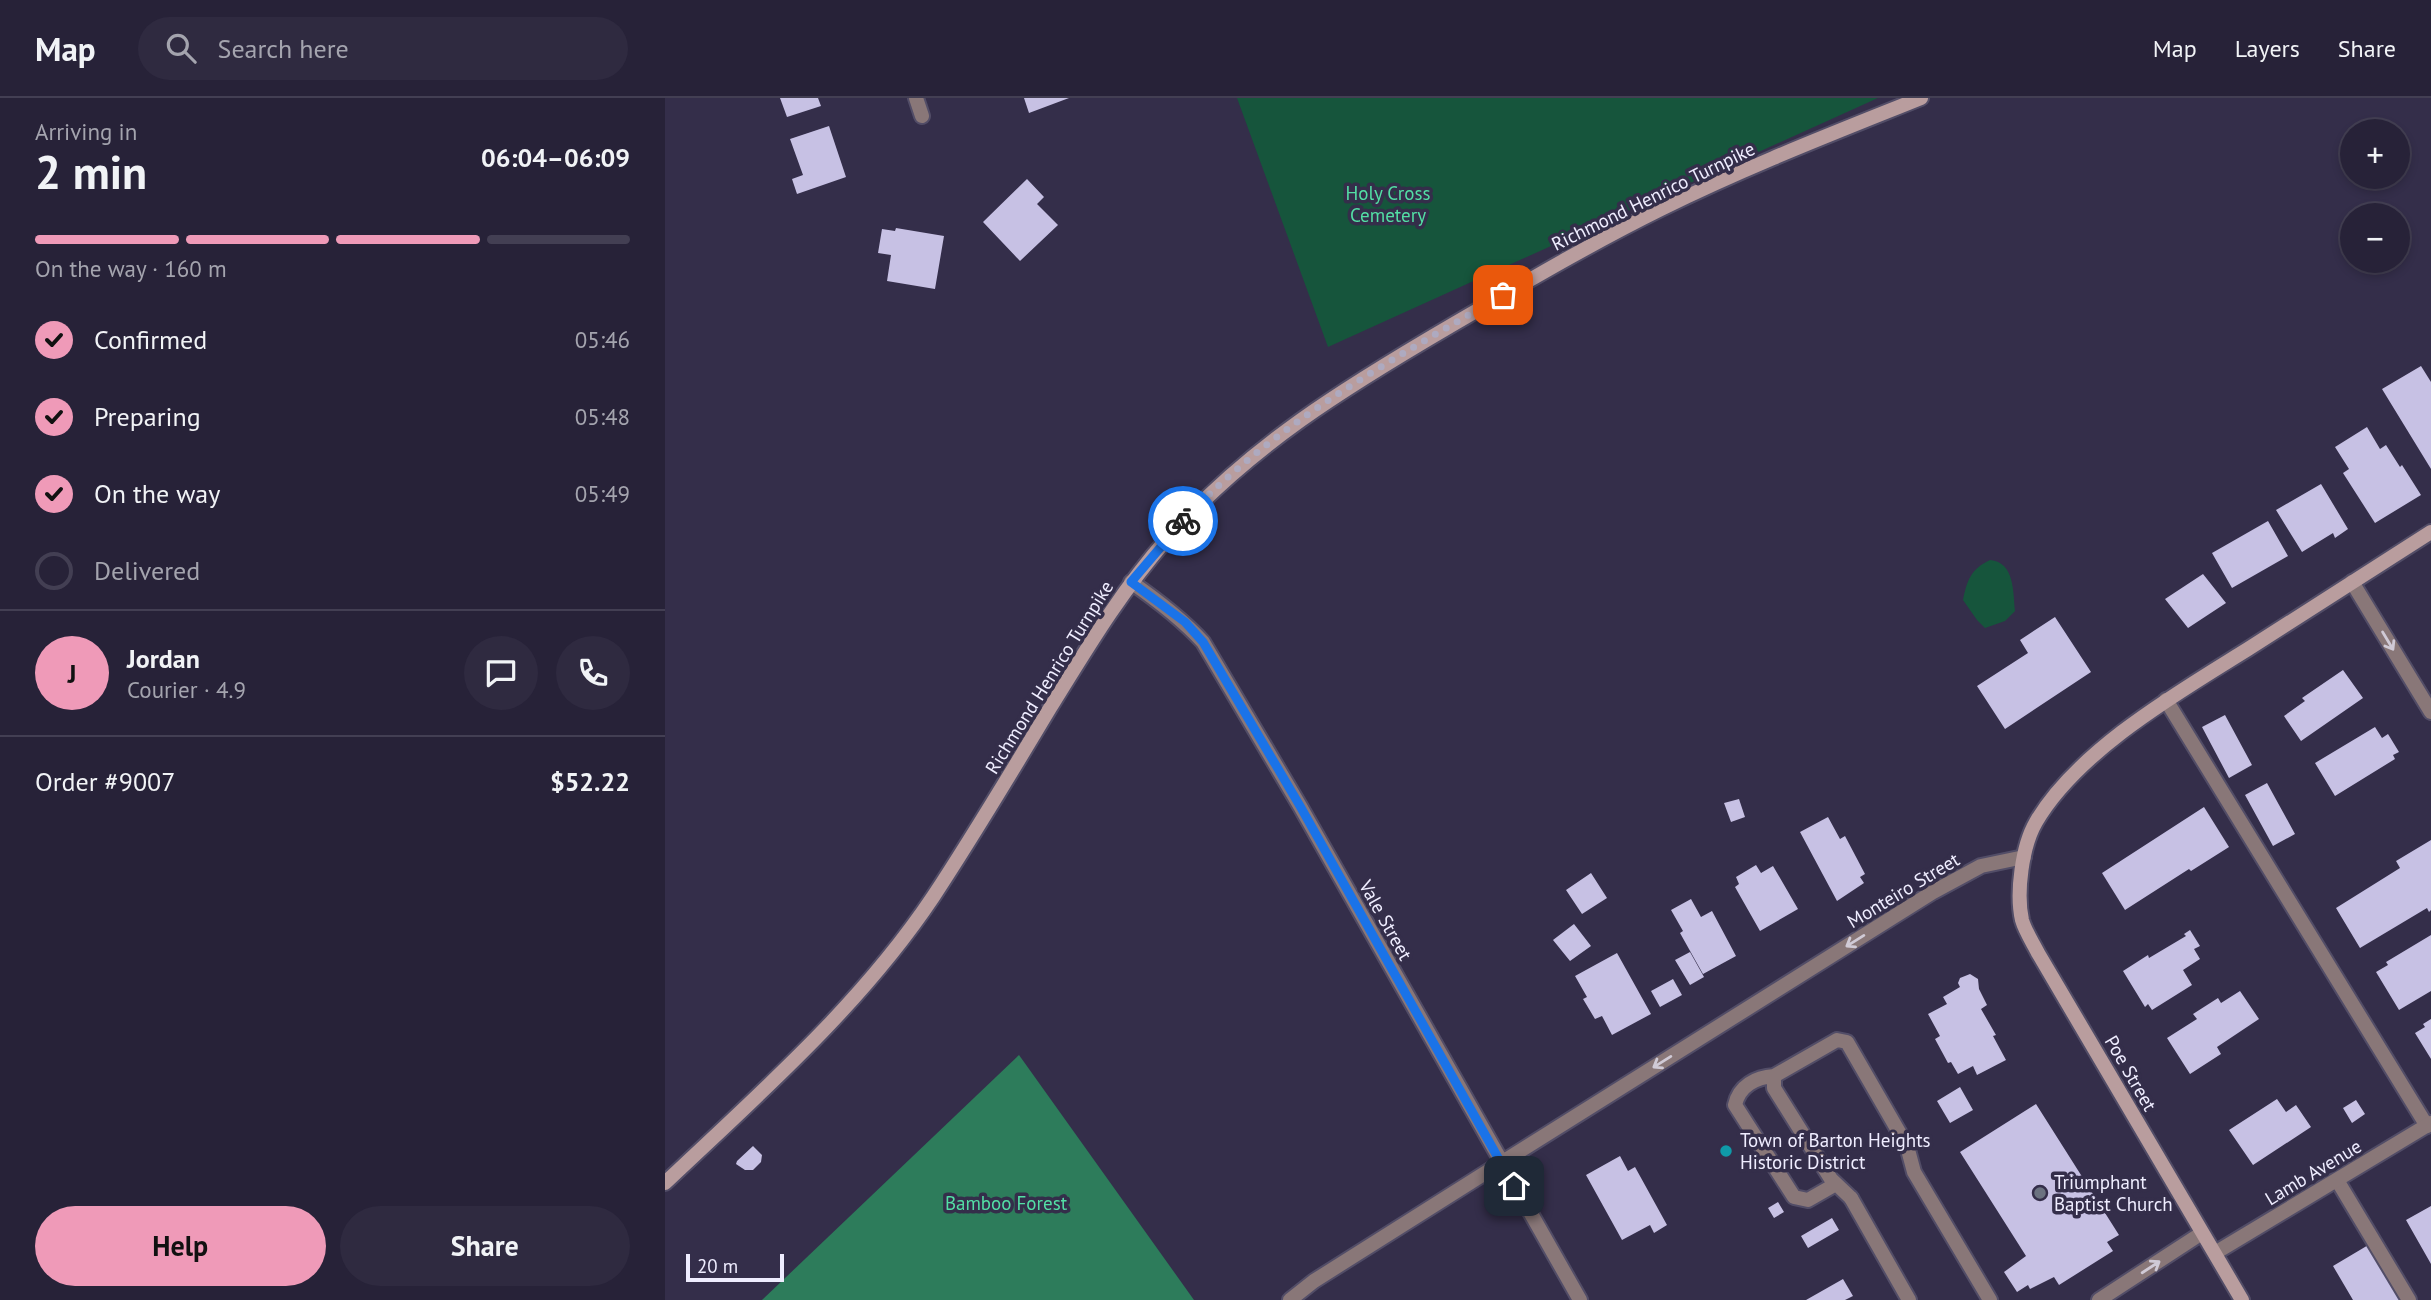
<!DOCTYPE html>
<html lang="en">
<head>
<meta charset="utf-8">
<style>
	:root { --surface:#272238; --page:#2f2a40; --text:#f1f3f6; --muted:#a4a4ae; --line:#433f53; --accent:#ef9ab8 }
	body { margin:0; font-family:"PT Sans",sans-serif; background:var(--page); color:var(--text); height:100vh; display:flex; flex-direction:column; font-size:26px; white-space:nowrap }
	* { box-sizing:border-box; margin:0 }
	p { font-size:23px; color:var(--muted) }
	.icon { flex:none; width:38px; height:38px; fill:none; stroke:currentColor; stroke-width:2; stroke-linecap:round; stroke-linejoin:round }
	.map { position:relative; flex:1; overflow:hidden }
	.drawer { display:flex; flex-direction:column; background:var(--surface); width:665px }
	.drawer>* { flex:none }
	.buttons { position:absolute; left:1675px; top:21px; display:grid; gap:14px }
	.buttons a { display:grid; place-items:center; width:70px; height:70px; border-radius:50%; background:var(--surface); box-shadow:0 4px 10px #0003,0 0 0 2px var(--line); font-size:35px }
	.scale { position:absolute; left:21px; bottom:18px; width:98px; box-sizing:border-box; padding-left:7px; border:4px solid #efedff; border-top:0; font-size:19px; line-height:24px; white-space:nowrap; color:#efedff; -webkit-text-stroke:5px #342e4a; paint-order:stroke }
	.pin { position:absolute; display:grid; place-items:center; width:60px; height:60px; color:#fff; margin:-30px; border-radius:14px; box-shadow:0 4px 10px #0006 }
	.courier { position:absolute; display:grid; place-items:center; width:70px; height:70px; margin:-35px; border:5px solid #1a73e8; border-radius:50%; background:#fff; color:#222; box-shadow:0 2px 9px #0007 }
	.overview em { font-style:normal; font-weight:700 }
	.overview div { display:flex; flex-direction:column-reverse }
	.overview { display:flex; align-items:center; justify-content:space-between; height:119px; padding:0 35px }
	h1 { font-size:46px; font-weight:700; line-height:52px }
	.bar { display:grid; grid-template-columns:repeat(4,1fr); gap:10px 7px; align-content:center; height:84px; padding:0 35px }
	.bar i { height:9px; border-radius:5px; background:var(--line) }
	.bar .on { background:var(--accent) }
	.bar p { grid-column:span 4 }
	.line { display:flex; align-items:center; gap:18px; padding:0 35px; border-top:2px solid var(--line) }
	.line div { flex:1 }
	.round { display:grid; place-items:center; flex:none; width:74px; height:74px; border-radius:37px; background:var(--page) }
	ol { padding:0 35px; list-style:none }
	li { display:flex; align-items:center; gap:21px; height:77px }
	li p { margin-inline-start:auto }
	li .icon { padding:7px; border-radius:50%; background:var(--accent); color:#111; stroke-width:4 }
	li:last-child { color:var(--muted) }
	li i { width:38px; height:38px; border:4px solid var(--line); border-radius:50% }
	.primary-button { display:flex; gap:14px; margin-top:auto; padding:14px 35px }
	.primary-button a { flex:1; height:80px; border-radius:42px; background:var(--accent); color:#111; font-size:28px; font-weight:700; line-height:80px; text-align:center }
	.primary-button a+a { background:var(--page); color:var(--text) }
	header { display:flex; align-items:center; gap:42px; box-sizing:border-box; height:98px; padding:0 35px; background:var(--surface); border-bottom:2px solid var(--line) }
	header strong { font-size:33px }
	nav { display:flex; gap:38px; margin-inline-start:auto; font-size:24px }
	.search { width:490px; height:63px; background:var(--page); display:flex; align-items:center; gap:18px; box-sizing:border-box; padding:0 24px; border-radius:38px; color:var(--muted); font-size:26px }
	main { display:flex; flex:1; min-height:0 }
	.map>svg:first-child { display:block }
	.green { fill:#16553c }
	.forest { fill:#2d7c5b }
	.building { fill:#c7c1e4 }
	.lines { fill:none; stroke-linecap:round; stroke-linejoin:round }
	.lane-casing { stroke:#524d67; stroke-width:18 }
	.street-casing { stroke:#524d67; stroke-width:18 }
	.secondary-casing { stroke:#524d67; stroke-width:18 }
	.lane { stroke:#897778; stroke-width:14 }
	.street { stroke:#897778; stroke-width:14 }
	.secondary { stroke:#b99d9e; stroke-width:14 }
	.oneway { stroke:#d0cad6 }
	.done { stroke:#aeaac0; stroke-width:7; stroke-dasharray:0 12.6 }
	.route { stroke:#1a73e8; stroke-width:9 }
	.culture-dot { fill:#0f9aa8; stroke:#342e4a; stroke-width:2.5 }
	.worship-dot { fill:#6b7280; stroke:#342e4a; stroke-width:2.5 }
	.labels { text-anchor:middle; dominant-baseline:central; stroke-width:7; stroke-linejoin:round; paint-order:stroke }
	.park-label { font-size:19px; fill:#53dfa5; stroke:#342e4a }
	.street-label { font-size:19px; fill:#efedff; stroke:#342e4a }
	.poi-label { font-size:19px; fill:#efedff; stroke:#342e4a; text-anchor:start }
</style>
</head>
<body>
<header>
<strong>Map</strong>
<div class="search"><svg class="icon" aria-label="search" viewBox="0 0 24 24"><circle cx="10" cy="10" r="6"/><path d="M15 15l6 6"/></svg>Search here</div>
<nav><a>Map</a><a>Layers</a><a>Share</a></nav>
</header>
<main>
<section class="drawer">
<div class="overview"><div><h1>2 min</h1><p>Arriving in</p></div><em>06:04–06:09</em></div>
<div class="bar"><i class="on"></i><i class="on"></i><i class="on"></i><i></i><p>On the way · 160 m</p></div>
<ol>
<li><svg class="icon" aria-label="check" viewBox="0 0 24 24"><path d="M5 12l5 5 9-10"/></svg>Confirmed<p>05:46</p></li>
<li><svg class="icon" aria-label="check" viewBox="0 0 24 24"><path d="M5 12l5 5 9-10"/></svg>Preparing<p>05:48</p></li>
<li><svg class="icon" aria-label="check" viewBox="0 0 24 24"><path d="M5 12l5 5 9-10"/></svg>On the way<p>05:49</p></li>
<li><i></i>Delivered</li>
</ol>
<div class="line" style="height:126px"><b class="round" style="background:var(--accent);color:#111">J</b><div><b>Jordan</b><p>Courier · 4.9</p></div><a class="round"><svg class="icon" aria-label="chat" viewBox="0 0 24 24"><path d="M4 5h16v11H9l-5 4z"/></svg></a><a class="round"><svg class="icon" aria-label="phone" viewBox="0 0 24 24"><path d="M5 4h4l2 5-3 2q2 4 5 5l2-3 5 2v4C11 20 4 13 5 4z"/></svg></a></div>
<div class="line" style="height:91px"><div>Order #9007</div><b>$52.22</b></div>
<div class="primary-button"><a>Help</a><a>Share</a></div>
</section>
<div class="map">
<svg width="1766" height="1202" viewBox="0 0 1766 1202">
	<rect width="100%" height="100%" fill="#342e4a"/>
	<path class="green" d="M 572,0 L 1213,0 L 663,249 Z
		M 1325,462 C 1350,464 1348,495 1350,513 L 1340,523 L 1320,530 L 1312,522 L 1298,502 C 1302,482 1306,471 1325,462 Z"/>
	<path class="forest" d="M 354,957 L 529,1202 L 97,1202 Z"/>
	<path class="building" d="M 115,0 L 153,0 L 156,8 L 122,19 Z
		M 359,0 L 404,0 L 364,15 Z
		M 164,28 L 181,79 L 132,96 L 127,81 L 138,77 L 125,41 Z
		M 362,81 L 379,99 L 372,106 L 393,127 L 355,163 L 318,124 Z
		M 231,130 L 279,138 L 270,191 L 222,183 L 226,157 L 213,155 L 217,131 L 230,133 Z
		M 1756,268 L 1766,284 L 1766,371 L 1717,291 Z
		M 1702,329 L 1715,351 L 1721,347 L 1735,369 L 1737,367 L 1756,397 L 1710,425 L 1678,375 L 1684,371 L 1670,349 Z
		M 1656,386 L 1683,431 L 1670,440 L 1668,435 L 1637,454 L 1611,412 Z
		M 1603,423 L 1623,458 L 1567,490 L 1547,455 Z
		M 1538,476 L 1561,505 L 1523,530 L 1500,501 Z
		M 1390,519 L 1426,574 L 1340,631 L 1312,588 L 1363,555 L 1355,542 Z
		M 1678,572 L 1698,600 L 1636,643 L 1619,618 L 1640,603 L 1637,600 Z
		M 1560,617 L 1587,667 L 1564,680 L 1537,629 Z
		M 1710,629 L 1717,640 L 1723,636 L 1734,654 L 1728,657 L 1730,661 L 1670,698 L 1650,665 Z
		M 1602,685 L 1630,736 L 1608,748 L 1580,697 Z
		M 1074,701 L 1080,719 L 1066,724 L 1059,705 Z
		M 1539,709 L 1564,749 L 1526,773 L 1524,771 L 1460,812 L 1437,775 Z
		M 1163,719 L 1175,741 L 1180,738 L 1200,776 L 1195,779 L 1199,785 L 1172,803 L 1135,734 Z
		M 1766,742 L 1766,812 L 1764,814 L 1762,810 L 1695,850 L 1671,810 L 1735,770 L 1731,763 Z
		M 1091,767 L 1096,775 L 1108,768 L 1133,811 L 1095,833 L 1070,789 L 1074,786 L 1071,779 Z
		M 926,775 L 942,800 L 917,816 L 901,792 Z
		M 1026,801 L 1036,819 L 1047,813 L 1071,858 L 1038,876 L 1015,835 L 1018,833 L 1006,812 Z
		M 909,826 L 926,848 L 905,863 L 888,842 Z
		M 1525,832 L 1535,848 L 1529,851 L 1535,861 L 1518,872 L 1527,887 L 1487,912 L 1483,906 L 1480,909 L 1458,873 L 1483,857 L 1484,860 L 1521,838 L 1519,836 Z
		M 1766,837 L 1766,893 L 1734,912 L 1711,874 L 1723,867 L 1721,864 Z
		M 1025,854 L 1039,879 L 1025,887 L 1010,862 Z
		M 952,855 L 986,916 L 947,937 L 937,918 L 930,921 L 918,901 L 922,899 L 910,878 Z
		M 1305,876 L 1313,881 L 1314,891 L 1322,907 L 1316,911 L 1331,937 L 1328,938 L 1341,962 L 1312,977 L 1308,968 L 1293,976 L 1286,964 L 1283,965 L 1270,941 L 1275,938 L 1263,916 L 1282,906 L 1278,899 L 1295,889 L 1293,885 L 1295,880 Z
		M 1008,881 L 1017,897 L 995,909 L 986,893 Z
		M 1575,893 L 1594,921 L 1552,949 L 1556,956 L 1525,976 L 1502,940 L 1532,921 L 1528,916 L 1553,900 L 1556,905 Z
		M 1766,921 L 1766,961 L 1750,935 L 1760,929 L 1758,926 Z
		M 1295,989 L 1308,1012 L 1285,1025 L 1272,1003 Z
		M 1612,1001 L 1621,1014 L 1631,1007 L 1646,1029 L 1588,1067 L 1564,1032 Z
		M 1691,1002 L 1700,1016 L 1687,1025 L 1678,1010 Z
		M 1371,1006 L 1454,1137 L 1442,1144 L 1448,1153 L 1394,1187 L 1389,1179 L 1365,1191 L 1363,1187 L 1352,1194 L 1339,1174 L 1361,1158 L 1295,1054 Z
		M 88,1048 L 97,1057 L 96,1064 L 88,1072 L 80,1072 L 71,1066 L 72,1063 Z
		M 955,1058 L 963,1073 L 970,1069 L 1002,1127 L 989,1135 L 985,1127 L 957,1142 L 921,1077 Z
		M 1113,1104 L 1119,1114 L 1109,1120 L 1103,1110 Z
		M 1766,1108 L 1766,1166 L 1741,1122 Z
		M 1167,1120 L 1174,1132 L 1143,1150 L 1136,1138 Z
		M 1705,1146 L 1737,1202 L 1688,1202 L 1668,1168 Z
		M 1178,1181 L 1188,1198 L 1180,1202 L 1141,1202 Z"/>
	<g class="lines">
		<defs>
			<path id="lane" d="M 1501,602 L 1762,1028
				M 1109,978 C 1091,979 1074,988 1070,1007 L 1129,1099 L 1143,1102 L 1171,1086
				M 1672,1082 L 1744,1202
				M 1186,1100 L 1166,1081 L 1109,990 L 1109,978 L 1172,942 L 1182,944 L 1242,1048 L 1249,1074 L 1325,1202
				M 625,1202 L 649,1183 L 836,1065"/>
			<path id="street" d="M 251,0 L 257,18
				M 466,484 C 492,502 516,520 538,544 L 635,708 L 915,1202
				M 1687,484 L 1766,614
				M 836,1065 L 1268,794 L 1316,768 L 1359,759
				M 1186,1100 L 1244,1202
				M 1550,1155 L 1766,1025
				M 1434,1202 L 1537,1135"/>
			<path id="secondary" d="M 0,1085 C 95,995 195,908 268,799 C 309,737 347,673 385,610 C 421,552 456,493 502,441 C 584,348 681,289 787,227 C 856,187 925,146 996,111 C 1081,69 1169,35 1256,0
				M 1577,1202 L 1373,855 C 1368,845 1360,833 1357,822 C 1351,795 1357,748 1371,724 C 1413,652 1514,594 1583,551 C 1644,512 1705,473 1766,434"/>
		</defs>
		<use href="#lane" class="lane-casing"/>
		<use href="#street" class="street-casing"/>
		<use href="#secondary" class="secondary-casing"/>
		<use href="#lane" class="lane"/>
		<use href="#street" class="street"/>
		<use href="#secondary" class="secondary"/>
	</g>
	<defs><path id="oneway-shaft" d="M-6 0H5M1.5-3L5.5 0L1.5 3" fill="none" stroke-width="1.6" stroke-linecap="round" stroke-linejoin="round" transform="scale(1.75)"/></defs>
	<g class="oneway">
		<use href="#oneway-shaft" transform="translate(1723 543) rotate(59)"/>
		<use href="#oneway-shaft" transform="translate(1190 843) rotate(148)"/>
		<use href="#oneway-shaft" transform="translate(997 964) rotate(148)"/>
		<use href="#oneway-shaft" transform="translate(1486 1169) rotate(-33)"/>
	</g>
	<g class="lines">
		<path class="done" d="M 518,423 C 608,326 725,263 838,197"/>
		<path class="route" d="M 518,423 L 466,484 L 520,524 L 538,544 L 635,708 L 849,1088"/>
	</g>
	<circle class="culture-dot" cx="1061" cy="1053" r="7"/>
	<circle class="worship-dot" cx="1375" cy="1095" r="7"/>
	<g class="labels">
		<g class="park-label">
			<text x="723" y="95">Holy Cross<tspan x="723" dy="22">Cemetery</tspan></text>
			<text x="341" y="1105">Bamboo Forest</text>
		</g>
		<g class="street-label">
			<text transform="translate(988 98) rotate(-26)">Richmond Henrico Turnpike</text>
			<text transform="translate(384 579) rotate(-58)">Richmond Henrico Turnpike</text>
			<text transform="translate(1238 792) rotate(-31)">Monteiro Street</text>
			<text transform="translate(721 822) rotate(61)">Vale Street</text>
			<text transform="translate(1466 975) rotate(60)">Poe Street</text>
			<text transform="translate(1648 1074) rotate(-31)">Lamb Avenue</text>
		</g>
		<g class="poi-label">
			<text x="1075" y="1042">Town of Barton Heights<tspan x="1075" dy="22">Historic District</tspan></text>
			<text x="1389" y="1084">Triumphant<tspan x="1389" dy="22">Baptist Church</tspan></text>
		</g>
	</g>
</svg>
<div class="buttons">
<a>+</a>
<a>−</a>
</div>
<div class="scale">20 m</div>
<div class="pin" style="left:838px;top:197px;background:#ea580c"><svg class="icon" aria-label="bag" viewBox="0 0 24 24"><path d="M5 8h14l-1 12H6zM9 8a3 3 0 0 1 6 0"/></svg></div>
<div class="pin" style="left:849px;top:1088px;background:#1f2937"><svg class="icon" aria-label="home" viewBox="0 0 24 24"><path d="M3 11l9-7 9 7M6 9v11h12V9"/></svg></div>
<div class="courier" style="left:518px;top:423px"><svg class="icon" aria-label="bike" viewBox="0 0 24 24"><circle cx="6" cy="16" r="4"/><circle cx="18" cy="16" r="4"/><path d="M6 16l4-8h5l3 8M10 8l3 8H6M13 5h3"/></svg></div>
</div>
</main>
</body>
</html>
